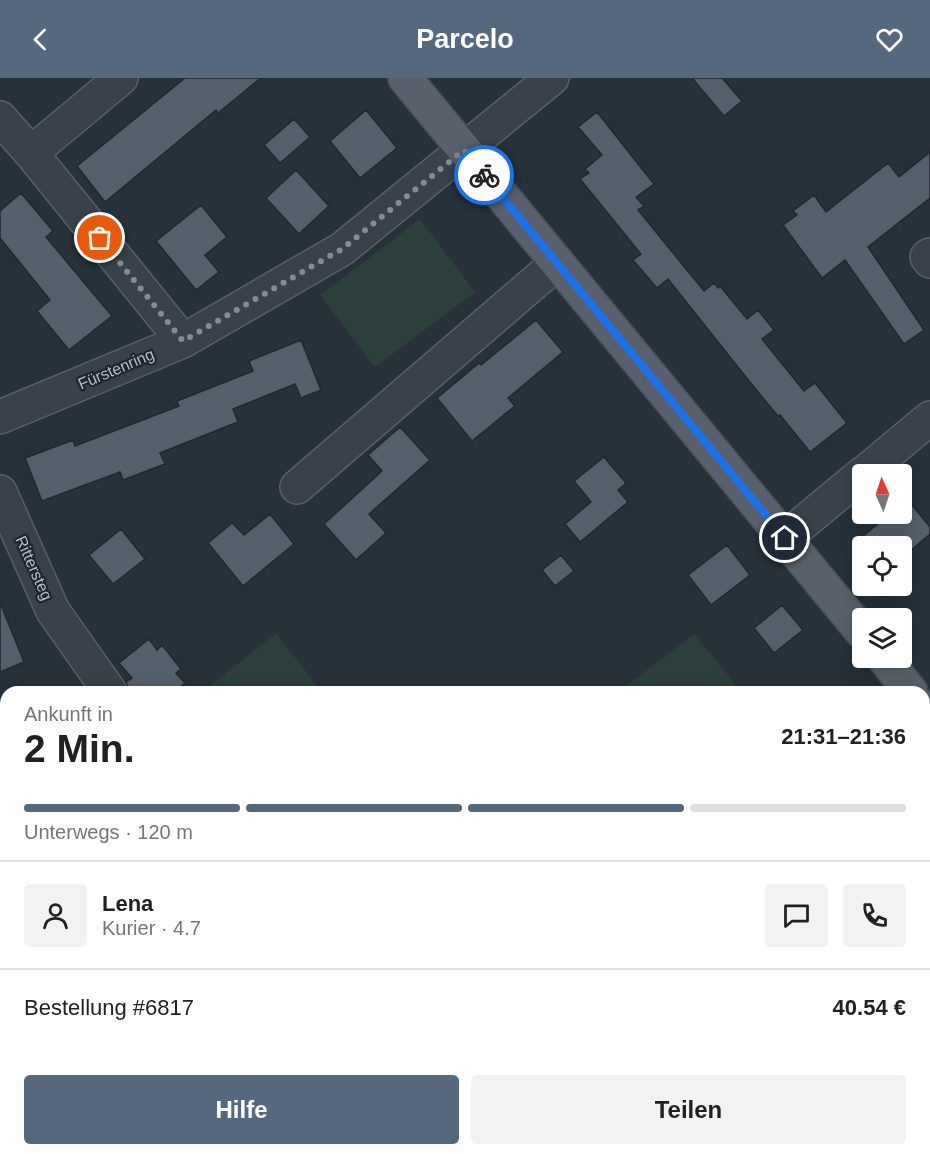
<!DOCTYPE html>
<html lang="de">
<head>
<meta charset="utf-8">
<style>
	:root { --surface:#fff; --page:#f2f2f2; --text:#202124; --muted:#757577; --line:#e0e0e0; --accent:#54687e }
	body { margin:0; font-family:Helvetica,sans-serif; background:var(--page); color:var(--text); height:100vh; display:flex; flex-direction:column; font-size:22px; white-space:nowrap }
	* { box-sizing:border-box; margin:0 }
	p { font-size:20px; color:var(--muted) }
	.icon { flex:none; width:33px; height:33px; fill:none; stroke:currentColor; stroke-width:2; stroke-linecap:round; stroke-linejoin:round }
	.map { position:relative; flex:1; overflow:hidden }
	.sheet { position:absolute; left:0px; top:608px; width:930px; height:470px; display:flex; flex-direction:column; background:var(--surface); border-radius:18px 18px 0 0; box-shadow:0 3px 15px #0003 }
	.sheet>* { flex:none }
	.needle { width:39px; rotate:357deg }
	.buttons { position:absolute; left:852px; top:386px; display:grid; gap:12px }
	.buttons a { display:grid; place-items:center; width:60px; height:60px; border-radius:6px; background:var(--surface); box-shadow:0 3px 15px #0003; font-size:30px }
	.pin { position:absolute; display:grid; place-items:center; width:51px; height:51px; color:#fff; margin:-26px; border:3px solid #fff; border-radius:50%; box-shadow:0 2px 6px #0007 }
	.courier { position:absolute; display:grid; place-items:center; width:60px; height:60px; margin:-30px; border:4px solid #1a73e8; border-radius:50%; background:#fff; color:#222; box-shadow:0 2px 8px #0007 }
	.headline em { font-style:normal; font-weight:800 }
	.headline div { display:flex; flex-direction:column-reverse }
	.headline { display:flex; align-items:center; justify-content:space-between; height:102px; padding:0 24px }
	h1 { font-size:39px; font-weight:800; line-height:45px }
	.bar { display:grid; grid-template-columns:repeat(4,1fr); gap:9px 6px; align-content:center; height:72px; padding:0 24px }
	.bar i { height:8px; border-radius:4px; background:var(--line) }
	.bar .current { background:var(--accent) }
	.bar p { grid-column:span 4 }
	.line { display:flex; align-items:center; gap:15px; padding:0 24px; border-top:2px solid var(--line) }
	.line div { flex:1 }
	.round { display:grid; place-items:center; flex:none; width:63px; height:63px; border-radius:6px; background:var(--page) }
	.button { display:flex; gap:12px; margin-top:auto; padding:12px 24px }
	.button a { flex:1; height:69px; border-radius:6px; background:var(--accent); color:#fff; font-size:24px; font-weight:800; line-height:69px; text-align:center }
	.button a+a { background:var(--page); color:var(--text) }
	header { display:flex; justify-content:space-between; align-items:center; height:78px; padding:0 24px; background:var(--accent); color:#fff; font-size:27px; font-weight:800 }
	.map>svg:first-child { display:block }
	.green { fill:#2b3f3d }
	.building { fill:#535f6a; stroke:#202932; stroke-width:1.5 }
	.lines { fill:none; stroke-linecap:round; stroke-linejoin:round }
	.minor-casing { stroke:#576069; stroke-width:36 }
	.major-casing { stroke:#454e57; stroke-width:36 }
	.minor { stroke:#39424b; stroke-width:33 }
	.major { stroke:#58616b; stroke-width:33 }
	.done { stroke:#838c95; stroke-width:6; stroke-dasharray:0 10.8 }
	.route { stroke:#1a73e8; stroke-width:8 }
	.labels { text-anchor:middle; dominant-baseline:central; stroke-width:4.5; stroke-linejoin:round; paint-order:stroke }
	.street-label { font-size:16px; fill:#b5bdc6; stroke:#1e2730 }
</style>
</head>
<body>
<header><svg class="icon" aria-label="back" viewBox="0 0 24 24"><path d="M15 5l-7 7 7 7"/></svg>Parcelo<svg class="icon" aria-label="heart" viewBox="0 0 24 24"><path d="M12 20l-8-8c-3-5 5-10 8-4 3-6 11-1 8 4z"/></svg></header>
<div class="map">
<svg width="930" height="1076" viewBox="0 0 930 1076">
	<rect width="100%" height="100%" fill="#26313a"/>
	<path class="green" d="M 420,141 L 475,214 L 375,289 L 320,217 Z
		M 276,555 L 321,613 L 204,613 Z
		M 694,556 L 741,613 L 620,613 Z
		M 0,742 L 6,764 L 6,1071 L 621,1071 L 623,1076 L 253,1076 L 252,1072 L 227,1076 L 0,1076 Z
		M 924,840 L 930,847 L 930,974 L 924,979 Z
		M 924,993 L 930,1001 L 930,1059 L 924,1052 Z"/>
	<path class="building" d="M 185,0 L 261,0 L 218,35 L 216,32 L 105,124 L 77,88 Z
		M 692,0 L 722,0 L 742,23 L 724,38 Z
		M 366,32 L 397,70 L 360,100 L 330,63 Z
		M 597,34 L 654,106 L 636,119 L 644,128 L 638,132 L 704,213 L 714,205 L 718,210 L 720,208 L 747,241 L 758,232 L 774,252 L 762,261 L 804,313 L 815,305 L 847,345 L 810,374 L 780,337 L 778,338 L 753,308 L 668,201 L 657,210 L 633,182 L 641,176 L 580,101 L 589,95 L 585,91 L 602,77 L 578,49 Z
		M 294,41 L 310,59 L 280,85 L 264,67 Z
		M 930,74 L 930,120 L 868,169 L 924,252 L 904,266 L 845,182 L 822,200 L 783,147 L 797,137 L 793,133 L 814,117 L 826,134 L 888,85 L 899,99 Z
		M 296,92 L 329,128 L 299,156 L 266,120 Z
		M 21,115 L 53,153 L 46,159 L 112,238 L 69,272 L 37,233 L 50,222 L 0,160 L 0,133 Z
		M 201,127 L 227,159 L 205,177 L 219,194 L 196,212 L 156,163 Z
		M 536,242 L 563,274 L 508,320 L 515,328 L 472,363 L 437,320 L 479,285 L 481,287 Z
		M 301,262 L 321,312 L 301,320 L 295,306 L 233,331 L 238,344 L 160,375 L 165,386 L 123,402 L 120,394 L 42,423 L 25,380 L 73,362 L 75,368 L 179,328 L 177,323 L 253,293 L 249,283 Z
		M 400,349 L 430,382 L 369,436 L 386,455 L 356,482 L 324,446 L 382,393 L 368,377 Z
		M 604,379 L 626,405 L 618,412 L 628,424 L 580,464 L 565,446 L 591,424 L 574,403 Z
		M 907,421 L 930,449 L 930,456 L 902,480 L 902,468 L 851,468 L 891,435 L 902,435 L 902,426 Z
		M 270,436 L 294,466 L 243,508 L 208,465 L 232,445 L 244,457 Z
		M 121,451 L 145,481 L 113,506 L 89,477 Z
		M 727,467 L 750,497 L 711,527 L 688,497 Z
		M 561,477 L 574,493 L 555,508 L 542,492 Z
		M 1,527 L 24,584 L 0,594 L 0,528 Z
		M 782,527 L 803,552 L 774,575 L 754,550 Z
		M 149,561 L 157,572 L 162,567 L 181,591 L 176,595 L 185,605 L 174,614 L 129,614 L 126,604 L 132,600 L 119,585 Z"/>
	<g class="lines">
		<defs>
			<path id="minor" d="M 0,40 L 31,75 L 183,263
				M 31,75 L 121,0
				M 930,177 L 927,179 L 930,183
				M 0,339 L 183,263 L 342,171 L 552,0
				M 863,396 L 930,340
				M 297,409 L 557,185
				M 0,414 L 53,533 L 110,614
				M 785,460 L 862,396"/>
			<path id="major" d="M 405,0 L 862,554
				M 883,579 L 911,614
				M 924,629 L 930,636"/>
		</defs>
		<use href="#minor" class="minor-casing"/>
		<use href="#major" class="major-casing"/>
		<use href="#minor" class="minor"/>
		<use href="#major" class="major"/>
	</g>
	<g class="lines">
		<path class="done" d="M 100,160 L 183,263 L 342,171 L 464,72 L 484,97"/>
		<path class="route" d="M 484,97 L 785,460"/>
	</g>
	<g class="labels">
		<g class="street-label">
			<text transform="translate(116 291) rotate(-23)">Fürstenring</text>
			<text transform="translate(34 490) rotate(66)">Rittersteg</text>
		</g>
	</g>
</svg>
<div class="buttons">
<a><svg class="needle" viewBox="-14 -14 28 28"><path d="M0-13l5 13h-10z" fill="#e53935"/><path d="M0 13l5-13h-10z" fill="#757577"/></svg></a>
<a><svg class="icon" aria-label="locate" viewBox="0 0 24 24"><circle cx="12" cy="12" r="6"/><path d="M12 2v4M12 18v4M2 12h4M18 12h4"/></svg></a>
<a><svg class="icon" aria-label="layers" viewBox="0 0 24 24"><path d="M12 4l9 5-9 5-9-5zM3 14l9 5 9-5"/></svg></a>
</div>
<div class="pin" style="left:100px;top:160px;background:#ea580c"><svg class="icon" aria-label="bag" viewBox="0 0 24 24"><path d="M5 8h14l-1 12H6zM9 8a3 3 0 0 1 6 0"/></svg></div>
<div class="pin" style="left:785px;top:460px;background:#1f2937"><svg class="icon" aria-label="home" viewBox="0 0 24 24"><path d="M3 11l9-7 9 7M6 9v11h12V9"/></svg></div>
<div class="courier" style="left:484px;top:97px"><svg class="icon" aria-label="bike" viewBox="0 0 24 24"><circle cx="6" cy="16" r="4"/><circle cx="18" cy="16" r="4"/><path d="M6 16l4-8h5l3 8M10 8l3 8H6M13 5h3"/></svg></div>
<section class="sheet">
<div class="headline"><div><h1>2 Min.</h1><p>Ankunft in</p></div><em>21:31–21:36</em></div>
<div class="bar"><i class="current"></i><i class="current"></i><i class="current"></i><i></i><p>Unterwegs · 120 m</p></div>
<div class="line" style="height:108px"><a class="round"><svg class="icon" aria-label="person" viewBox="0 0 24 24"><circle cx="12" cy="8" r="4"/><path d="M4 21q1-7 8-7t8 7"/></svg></a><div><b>Lena</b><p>Kurier · 4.7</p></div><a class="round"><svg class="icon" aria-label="chat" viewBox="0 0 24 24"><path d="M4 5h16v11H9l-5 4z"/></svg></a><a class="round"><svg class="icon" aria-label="phone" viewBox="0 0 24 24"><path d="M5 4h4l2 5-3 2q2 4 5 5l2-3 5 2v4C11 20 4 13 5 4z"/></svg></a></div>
<div class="line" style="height:78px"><div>Bestellung #6817</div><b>40.54 €</b></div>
<div class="button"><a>Hilfe</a><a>Teilen</a></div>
</section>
</div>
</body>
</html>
